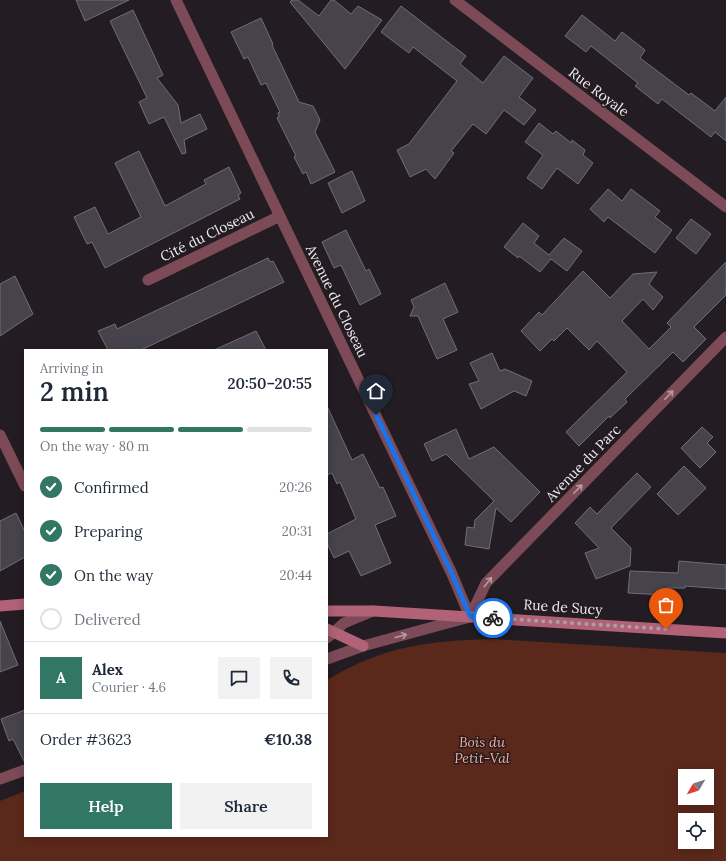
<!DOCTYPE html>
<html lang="en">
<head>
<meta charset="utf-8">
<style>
	:root { --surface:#fff; --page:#f2f2f3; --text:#1f2937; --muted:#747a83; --line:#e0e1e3; --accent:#327664 }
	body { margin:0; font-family:Lora,serif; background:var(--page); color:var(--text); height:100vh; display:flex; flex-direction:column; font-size:15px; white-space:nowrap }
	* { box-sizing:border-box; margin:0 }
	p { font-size:13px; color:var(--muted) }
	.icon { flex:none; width:22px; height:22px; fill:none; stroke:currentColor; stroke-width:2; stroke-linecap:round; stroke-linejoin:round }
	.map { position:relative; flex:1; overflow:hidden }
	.panel { position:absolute; left:24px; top:349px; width:304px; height:488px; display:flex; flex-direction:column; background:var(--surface); border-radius:0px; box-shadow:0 2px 10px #0003 }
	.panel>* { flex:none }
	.needle { width:26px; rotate:231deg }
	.tools { position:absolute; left:678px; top:769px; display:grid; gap:8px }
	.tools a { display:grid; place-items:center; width:36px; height:36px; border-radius:0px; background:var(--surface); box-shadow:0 2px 10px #0003; font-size:20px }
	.pin { position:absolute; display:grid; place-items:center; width:34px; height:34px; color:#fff; margin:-41px -17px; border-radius:50% 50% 50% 0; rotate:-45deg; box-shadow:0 0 4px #0007 }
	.pin .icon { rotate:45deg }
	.courier { position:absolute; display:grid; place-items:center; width:40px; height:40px; margin:-20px; border:3px solid #1a73e8; border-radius:50%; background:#fff; color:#222; box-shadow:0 1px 5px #0007 }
	.head em { font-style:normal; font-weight:600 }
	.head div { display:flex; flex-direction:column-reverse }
	.head { display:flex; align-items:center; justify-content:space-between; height:68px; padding:0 16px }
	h1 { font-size:26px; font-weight:600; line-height:30px }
	.bar { display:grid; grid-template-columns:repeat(4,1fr); gap:6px 4px; align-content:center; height:48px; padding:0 16px }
	.bar i { height:5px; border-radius:3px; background:var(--line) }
	.bar .current { background:var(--accent) }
	.bar p { grid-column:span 4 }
	.line { display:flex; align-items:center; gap:10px; padding:0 16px; border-top:1px solid var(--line) }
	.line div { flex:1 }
	.round { display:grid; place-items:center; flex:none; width:42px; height:42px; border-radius:0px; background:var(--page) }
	ol { padding:0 16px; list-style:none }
	li { display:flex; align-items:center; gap:12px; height:44px }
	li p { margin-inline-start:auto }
	li .icon { padding:4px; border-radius:50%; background:var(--accent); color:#fff; stroke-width:4 }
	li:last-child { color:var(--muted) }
	li i { width:22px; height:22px; border:2px solid var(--line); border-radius:50% }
	.button { display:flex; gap:8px; margin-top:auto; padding:8px 16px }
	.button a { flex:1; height:46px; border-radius:0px; background:var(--accent); color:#fff; font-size:16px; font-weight:600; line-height:46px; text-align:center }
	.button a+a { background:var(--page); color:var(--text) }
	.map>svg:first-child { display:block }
	.green { fill:#5b291b; fill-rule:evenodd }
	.building { fill:#46434c; stroke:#706e77 }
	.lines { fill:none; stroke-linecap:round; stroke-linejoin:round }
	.minor { stroke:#7d4b57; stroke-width:11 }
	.tertiary { stroke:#7d4b57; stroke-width:11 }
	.secondary { stroke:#b26277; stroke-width:11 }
	.oneway { stroke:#b69aa2 }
	.done { stroke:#a8a2a7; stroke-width:4; stroke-dasharray:0 7.2 }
	.route { stroke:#1a73e8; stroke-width:5 }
	.labels { text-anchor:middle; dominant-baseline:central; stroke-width:3; stroke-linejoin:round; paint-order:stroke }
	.street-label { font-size:14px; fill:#efeaee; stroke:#231c22 }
	.park-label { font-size:14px; font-style:italic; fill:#f9a991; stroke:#231c22 }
</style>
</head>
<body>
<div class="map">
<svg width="726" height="861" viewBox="0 0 726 861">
	<rect width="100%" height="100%" fill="#231c22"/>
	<path class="green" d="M 492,639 L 726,653 L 726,861 L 0,861 L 0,801 L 25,791 L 25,836 L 327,836 L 327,680 C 384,646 427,641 492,639 ZM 685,776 L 707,776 L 707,798 L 685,798 ZM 685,820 L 707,820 L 707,842 L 685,842 Z"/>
	<path class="building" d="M 76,0 L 129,0 L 85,21 Z
		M 292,0 L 298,0 L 319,16 L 331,0 L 334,0 L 351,14 L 358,6 L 382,20 L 345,69 L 290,2 Z
		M 401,6 L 466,56 L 460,64 L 483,83 L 504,56 L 533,78 L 519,97 L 536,110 L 524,125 L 504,110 L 486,134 L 473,124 L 451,151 L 454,153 L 435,179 L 426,169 L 410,177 L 397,150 L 409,144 L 457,81 L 413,47 L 409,53 L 381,32 Z
		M 133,10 L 163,75 L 157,78 L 178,105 L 181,123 L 200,114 L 207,129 L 184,140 L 186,153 L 182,154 L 164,117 L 149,124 L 139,102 L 147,98 L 110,21 Z
		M 582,15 L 615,41 L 622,32 L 645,50 L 640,58 L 689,95 L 691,93 L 715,111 L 726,97 L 726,141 L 715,132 L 711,137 L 662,99 L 658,104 L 635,86 L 638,83 L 591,46 L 586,52 L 565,36 Z
		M 261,18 L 273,44 L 272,45 L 299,102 L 313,106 L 320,120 L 315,132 L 335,172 L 311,184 L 306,172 L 303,174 L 294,157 L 296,156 L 277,118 L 279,117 L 278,113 L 280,112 L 266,83 L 261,85 L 248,57 L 244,59 L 231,32 Z
		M 539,123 L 553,134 L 556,131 L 571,143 L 572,140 L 585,150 L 583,155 L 593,163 L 578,184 L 557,168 L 542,189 L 527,178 L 543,155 L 525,142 Z
		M 139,151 L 165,206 L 206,184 L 204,180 L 229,167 L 241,193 L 238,195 L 240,199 L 105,268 L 92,242 L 87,244 L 74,217 L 95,207 L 108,234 L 141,217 L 115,163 Z
		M 352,171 L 365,201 L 342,213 L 328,183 Z
		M 608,189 L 622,201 L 631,189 L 660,211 L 655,217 L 672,230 L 655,253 L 608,217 L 604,222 L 590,209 Z
		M 691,219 L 711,234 L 696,254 L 676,238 Z
		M 523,223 L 539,236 L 534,243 L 549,255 L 564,238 L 582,251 L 567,271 L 551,259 L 540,272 L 519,256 L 518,258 L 504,247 Z
		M 346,230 L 366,271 L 369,269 L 381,294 L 360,305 L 341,265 L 334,268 L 322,242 Z
		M 268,258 L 270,262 L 273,261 L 284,282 L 141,350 L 108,350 L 98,331 L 115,324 L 117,329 Z
		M 726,262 L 726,295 L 694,327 L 706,339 L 683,362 L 673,352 L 625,399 L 627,402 L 610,418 L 609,416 L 579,446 L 566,432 L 627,372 L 597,341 L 589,350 L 567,328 L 554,341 L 552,339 L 540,351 L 521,331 L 539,312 L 542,315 L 583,271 L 610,298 L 633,274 L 657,272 L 649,284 L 663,297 L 653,310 L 643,299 L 622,321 L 649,349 L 671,327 L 667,323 Z
		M 15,276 L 33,314 L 0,336 L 0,284 Z
		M 445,283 L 458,312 L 443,319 L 457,350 L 437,359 L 418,316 L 410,316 L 414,307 L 411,300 Z
		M 256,331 L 266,350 L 214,350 Z
		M 492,353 L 500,371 L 505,369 L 532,381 L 526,396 L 514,391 L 481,409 L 469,384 L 479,381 L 470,363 Z
		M 327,406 L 352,460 L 363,454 L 380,488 L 383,487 L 396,516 L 375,525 L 391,563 L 361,576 L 349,551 L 334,558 L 327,543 L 327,534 L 356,519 L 340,482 L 337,484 L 332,473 L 327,475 Z
		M 702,427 L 713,437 L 707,443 L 716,452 L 700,468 L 681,448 Z
		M 456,429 L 469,459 L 494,447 L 540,492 L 511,522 L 496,508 L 489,549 L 465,545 L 467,527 L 474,528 L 475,520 L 494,501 L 446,454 L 432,461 L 424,444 Z
		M 684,466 L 706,488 L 678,515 L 657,494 Z
		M 637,473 L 651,487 L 611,528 L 631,548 L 630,566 L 596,579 L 585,553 L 599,548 L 575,523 L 590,507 L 597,514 Z
		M 16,513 L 25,532 L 25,557 L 0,571 L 0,521 Z
		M 679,561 L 726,565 L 726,589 L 685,586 L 685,588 L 666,588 L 665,595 L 628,593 L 630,571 L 678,573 Z
		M 0,621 L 18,665 L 0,672 Z
		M 25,710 L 25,763 L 13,739 L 9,741 L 1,719 Z"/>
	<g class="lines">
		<path class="minor" d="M 176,0 L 452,574 L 470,617
			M 455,0 L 726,207
			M 148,280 L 280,216
			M 0,435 L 25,486
			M 470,617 L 486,583 L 726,337"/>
		<path class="tertiary" d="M 327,638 L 344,623 L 373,611
			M 327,659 L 363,646 L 466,618
			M 0,779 L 25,770"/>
		<path class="secondary" d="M 0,606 L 25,604
			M 327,611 L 374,611 L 726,633
			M 327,629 L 363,646"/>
	</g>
	<defs><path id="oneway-shaft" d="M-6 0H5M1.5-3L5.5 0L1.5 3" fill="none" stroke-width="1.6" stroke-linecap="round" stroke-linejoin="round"/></defs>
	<g class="oneway">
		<use href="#oneway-shaft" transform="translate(669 395) rotate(-46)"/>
		<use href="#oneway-shaft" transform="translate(578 489) rotate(-46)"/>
		<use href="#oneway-shaft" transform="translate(488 582) rotate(-52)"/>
		<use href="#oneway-shaft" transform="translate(401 636) rotate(-15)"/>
	</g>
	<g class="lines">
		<path class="done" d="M 493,618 L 666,629"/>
		<path class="route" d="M 376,415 L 452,574 L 470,616 L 493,618"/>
	</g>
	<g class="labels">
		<g class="street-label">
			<text transform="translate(599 92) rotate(37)">Rue Royale</text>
			<text transform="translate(207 235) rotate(-26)">Cité du Closeau</text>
			<text transform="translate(337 301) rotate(64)">Avenue du Closeau</text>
			<text transform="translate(583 463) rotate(-46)">Avenue du Parc</text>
			<text transform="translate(563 607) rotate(4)">Rue de Sucy</text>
		</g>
		<g class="park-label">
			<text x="482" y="742">Bois du<tspan x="482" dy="16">Petit-Val</tspan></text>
		</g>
	</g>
</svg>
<div class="tools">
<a><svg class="needle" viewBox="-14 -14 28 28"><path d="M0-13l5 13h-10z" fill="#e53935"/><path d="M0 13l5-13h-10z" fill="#747a83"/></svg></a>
<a><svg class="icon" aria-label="locate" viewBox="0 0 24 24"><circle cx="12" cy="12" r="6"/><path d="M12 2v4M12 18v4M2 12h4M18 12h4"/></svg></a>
</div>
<div class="pin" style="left:666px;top:629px;background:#ea580c"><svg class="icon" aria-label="bag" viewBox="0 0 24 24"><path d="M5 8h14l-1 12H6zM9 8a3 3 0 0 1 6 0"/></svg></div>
<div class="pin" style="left:376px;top:415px;background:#1f2937"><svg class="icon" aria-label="home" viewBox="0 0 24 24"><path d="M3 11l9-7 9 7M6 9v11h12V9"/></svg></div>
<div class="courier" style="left:493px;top:618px"><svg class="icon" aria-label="bike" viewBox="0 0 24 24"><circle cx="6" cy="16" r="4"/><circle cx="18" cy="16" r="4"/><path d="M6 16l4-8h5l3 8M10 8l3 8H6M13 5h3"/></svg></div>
<section class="panel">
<div class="head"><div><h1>2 min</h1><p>Arriving in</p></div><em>20:50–20:55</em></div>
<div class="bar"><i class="current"></i><i class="current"></i><i class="current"></i><i></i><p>On the way · 80 m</p></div>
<ol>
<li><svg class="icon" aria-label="check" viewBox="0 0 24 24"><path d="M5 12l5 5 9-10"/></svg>Confirmed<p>20:26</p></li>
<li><svg class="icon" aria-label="check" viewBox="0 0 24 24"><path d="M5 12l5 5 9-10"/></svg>Preparing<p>20:31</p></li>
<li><svg class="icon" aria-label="check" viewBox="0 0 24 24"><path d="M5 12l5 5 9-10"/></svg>On the way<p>20:44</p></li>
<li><i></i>Delivered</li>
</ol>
<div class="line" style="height:72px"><b class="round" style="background:var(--accent);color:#fff">A</b><div><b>Alex</b><p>Courier · 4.6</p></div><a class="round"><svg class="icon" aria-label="chat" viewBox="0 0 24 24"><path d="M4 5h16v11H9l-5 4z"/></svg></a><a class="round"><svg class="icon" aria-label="phone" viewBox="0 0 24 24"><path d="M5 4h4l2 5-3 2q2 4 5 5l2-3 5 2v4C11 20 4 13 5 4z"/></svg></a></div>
<div class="line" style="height:52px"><div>Order #3623</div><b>€10.38</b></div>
<div class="button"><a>Help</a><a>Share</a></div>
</section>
</div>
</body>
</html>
